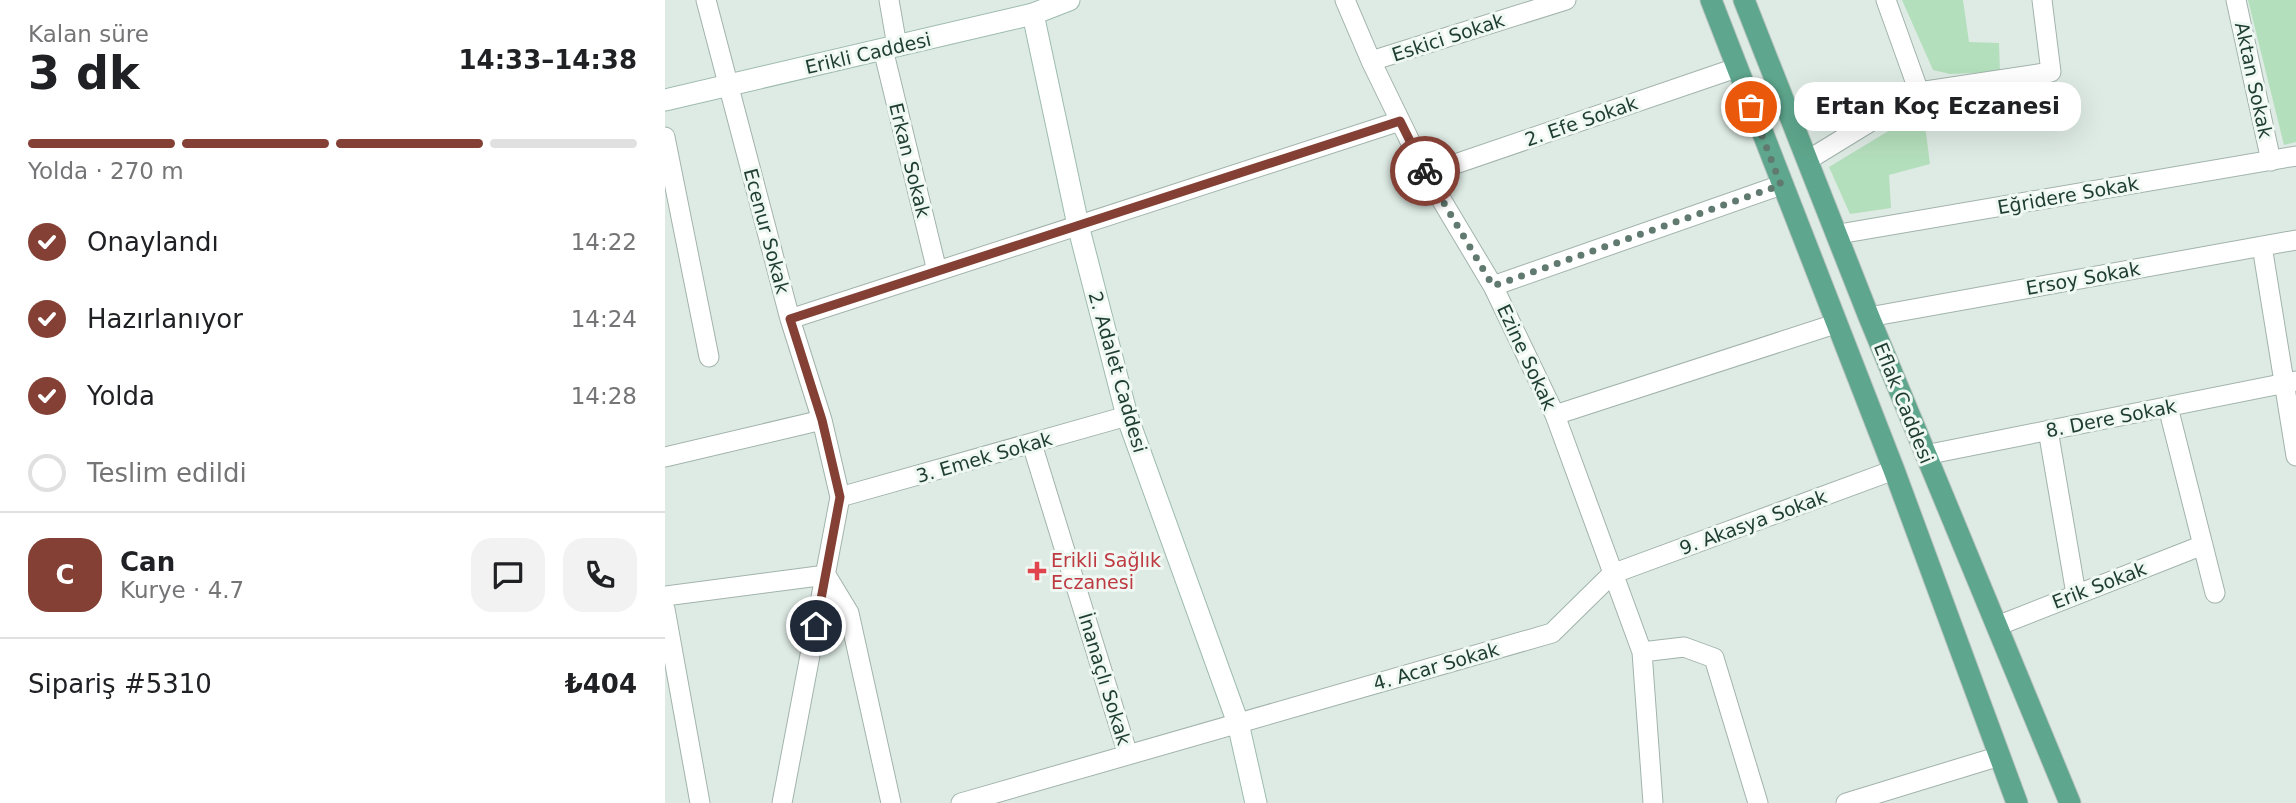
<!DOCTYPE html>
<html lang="tr">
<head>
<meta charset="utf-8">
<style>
	:root { --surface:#fff; --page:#f2f2f2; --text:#202124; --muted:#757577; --line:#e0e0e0; --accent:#844035 }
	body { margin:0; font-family:"DejaVu Sans",sans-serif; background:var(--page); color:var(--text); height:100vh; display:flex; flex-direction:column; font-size:26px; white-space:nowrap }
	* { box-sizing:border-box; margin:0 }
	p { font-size:23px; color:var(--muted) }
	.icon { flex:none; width:38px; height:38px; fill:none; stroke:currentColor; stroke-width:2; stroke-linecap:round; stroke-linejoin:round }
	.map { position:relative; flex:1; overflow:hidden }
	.drawer { display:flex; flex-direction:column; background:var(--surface); width:665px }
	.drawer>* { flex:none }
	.pin { position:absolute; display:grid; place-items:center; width:60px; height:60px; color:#fff; margin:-30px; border:4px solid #fff; border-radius:50%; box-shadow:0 2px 7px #0007 }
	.courier { position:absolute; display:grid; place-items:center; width:70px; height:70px; margin:-35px; border:5px solid #844035; border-radius:50%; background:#fff; color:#222; box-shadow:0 2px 9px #0007 }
	.bubble { position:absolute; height:49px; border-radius:21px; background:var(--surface); box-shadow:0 7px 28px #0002; font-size:23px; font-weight:600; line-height:49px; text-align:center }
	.summary em { font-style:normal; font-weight:600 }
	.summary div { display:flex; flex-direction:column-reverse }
	.summary { display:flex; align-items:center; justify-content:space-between; height:119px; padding:0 28px }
	h1 { font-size:46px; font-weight:600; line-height:52px }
	.bar { display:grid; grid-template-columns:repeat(4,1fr); gap:10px 7px; align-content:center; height:84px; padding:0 28px }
	.bar i { height:9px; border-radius:5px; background:var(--line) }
	.bar .on { background:var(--accent) }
	.bar p { grid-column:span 4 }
	.line { display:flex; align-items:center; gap:18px; padding:0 28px; border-top:2px solid var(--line) }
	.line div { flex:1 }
	.round { display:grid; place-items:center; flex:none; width:74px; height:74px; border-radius:21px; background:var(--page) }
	ol { padding:0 28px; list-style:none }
	li { display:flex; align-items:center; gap:21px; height:77px }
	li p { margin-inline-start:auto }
	li .icon { padding:7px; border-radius:50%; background:var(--accent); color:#fff; stroke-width:4 }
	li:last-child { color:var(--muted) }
	li i { width:38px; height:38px; border:4px solid var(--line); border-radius:50% }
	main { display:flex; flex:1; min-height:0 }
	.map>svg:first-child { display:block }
	.green { fill:#b4dfbc }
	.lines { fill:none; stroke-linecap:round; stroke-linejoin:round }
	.street-casing { stroke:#a1b3ab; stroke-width:21 }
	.secondary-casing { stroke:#9ebbae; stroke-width:23 }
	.primary-casing { stroke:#bcc5c2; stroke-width:23 }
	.street { stroke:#fff; stroke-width:19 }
	.secondary { stroke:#fff; stroke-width:21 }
	.primary { stroke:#5ea68d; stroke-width:21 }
	.done { stroke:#617a70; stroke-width:7; stroke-dasharray:0 12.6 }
	.route { stroke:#844035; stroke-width:9 }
	.health-dot { fill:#e0444e; stroke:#eff8f2; stroke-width:2.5 }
	.labels { text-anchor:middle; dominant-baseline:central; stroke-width:6; stroke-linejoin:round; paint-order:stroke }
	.street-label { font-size:19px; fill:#1e3d32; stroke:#eff8f2 }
	.health-label { font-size:19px; fill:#be3a42; stroke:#eff8f2; text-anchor:start }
</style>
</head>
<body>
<main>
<section class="drawer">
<div class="summary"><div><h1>3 dk</h1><p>Kalan süre</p></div><em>14:33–14:38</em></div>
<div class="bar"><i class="on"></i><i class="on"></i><i class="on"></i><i></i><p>Yolda · 270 m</p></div>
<ol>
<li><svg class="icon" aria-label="check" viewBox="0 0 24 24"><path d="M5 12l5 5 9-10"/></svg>Onaylandı<p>14:22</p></li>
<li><svg class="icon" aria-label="check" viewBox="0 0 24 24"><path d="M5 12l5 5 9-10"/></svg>Hazırlanıyor<p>14:24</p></li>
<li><svg class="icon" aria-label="check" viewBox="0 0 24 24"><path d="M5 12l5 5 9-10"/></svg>Yolda<p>14:28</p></li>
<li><i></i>Teslim edildi</li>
</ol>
<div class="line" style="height:126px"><b class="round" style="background:var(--accent);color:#fff">C</b><div><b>Can</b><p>Kurye · 4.7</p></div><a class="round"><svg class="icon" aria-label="chat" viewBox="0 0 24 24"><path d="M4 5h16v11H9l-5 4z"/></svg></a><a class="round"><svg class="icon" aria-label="phone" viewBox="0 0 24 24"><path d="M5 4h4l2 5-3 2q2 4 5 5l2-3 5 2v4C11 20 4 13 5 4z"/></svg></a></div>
<div class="line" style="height:91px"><div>Sipariş #5310</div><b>₺404</b></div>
</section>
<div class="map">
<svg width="1631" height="803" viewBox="0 0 1631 803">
	<rect width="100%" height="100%" fill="#deebe4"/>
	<path class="green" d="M 1237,0 L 1298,0 L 1304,42 L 1334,43 L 1335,72 L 1285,74 L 1268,70 Z
		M 1583,0 L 1631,0 L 1631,142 L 1619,145 Z
		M 1258,110 L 1265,164 L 1224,175 L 1226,208 L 1185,214 L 1164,167 Z"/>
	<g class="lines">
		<defs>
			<path id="street" d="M 41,0 L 125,319 L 157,420 L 175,497 L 117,803
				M 224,0 L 232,46
				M 680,0 L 706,61 L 761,174 L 828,286 L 890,415 L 977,652 L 988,803
				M 1221,0 L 1254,92
				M 1571,0 L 1606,161
				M 218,49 L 272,271
				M 706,61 L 901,0
				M 0,137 L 44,357
				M 1143,160 L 1254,92 L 1386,72 L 1377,0
				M 761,174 L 1071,68
				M 1174,234 L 1631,156
				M 1597,246 L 1631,456
				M 828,286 L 1116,185
				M 1204,317 L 1631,240
				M 125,319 L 735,121
				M 1503,407 L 1550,593
				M 890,415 L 1170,324
				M 1383,430 L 1411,594
				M 367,444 L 463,755
				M 1260,455 L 1631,381
				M 0,457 L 157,420
				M 175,497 L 462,416
				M 0,596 L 161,575 L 184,613 L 226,803
				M 0,609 L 35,803
				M 1332,626 L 1538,545
				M 977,652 L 1019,647 L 1049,658 L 1093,803
				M 296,803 L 887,633 L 947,574 L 1229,470
				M 1181,803 L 1335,756"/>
			<path id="secondary" d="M 368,14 L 413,225 L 462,416 L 573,723 L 591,803
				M 0,100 L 368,14 L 404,0"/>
			<path id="primary" d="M 1046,0 L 1229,470 L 1352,803
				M 1079,0 L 1204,317 L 1405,803"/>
		</defs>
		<use href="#street" class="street-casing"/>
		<use href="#secondary" class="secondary-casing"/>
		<use href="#primary" class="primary-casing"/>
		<use href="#street" class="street"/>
		<use href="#secondary" class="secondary"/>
		<use href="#primary" class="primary"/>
	</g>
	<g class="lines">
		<path class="done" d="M 760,171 L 828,286 L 1116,185 L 1086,107"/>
		<path class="route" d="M 151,626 L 175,497 L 157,420 L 125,319 L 735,121 L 760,171"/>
	</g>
	<path class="health-dot" d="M368.5 560.5h7v7h7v7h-7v7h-7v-7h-7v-7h7z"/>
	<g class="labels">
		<g class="street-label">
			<text transform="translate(783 37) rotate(-18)">Eskici Sokak</text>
			<text transform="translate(203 53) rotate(-13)">Erikli Caddesi</text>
			<text transform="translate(1589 80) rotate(78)">Aktan Sokak</text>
			<text transform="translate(916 121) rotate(-19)">2. Efe Sokak</text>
			<text transform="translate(245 160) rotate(76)">Erkan Sokak</text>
			<text transform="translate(1403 195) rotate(-10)">Eğridere Sokak</text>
			<text transform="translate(102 231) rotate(75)">Ecenur Sokak</text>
			<text transform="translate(1418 278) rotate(-10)">Ersoy Sokak</text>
			<text transform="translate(862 357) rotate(65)">Ezine Sokak</text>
			<text transform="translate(453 372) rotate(74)">2. Adalet Caddesi</text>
			<text transform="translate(1239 403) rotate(68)">Eflak Caddesi</text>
			<text transform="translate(1446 418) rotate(-11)">8. Dere Sokak</text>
			<text transform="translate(319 457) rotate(-16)">3. Emek Sokak</text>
			<text transform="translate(1088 522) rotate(-20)">9. Akasya Sokak</text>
			<text transform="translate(1434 585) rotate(-21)">Erik Sokak</text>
			<text transform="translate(771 666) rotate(-16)">4. Acar Sokak</text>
			<text transform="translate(440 679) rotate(73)">İnanaçlı Sokak</text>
		</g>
		<g class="health-label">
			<text x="386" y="560">Erikli Sağlık<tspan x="386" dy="22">Eczanesi</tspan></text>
		</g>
	</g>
</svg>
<div class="pin" style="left:1086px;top:107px;background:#ea580c"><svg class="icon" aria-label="bag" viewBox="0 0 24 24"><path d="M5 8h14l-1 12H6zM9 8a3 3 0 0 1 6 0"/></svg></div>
<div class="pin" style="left:151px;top:626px;background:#1f2937"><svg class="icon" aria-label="home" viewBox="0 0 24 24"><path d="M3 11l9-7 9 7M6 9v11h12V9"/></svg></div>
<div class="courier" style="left:760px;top:171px"><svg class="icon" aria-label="bike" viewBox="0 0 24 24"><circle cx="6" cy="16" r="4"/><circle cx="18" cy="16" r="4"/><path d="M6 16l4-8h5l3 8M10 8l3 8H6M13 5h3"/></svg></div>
<div class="bubble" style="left:1129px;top:82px;width:287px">Ertan Koç Eczanesi</div>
</div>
</main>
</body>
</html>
